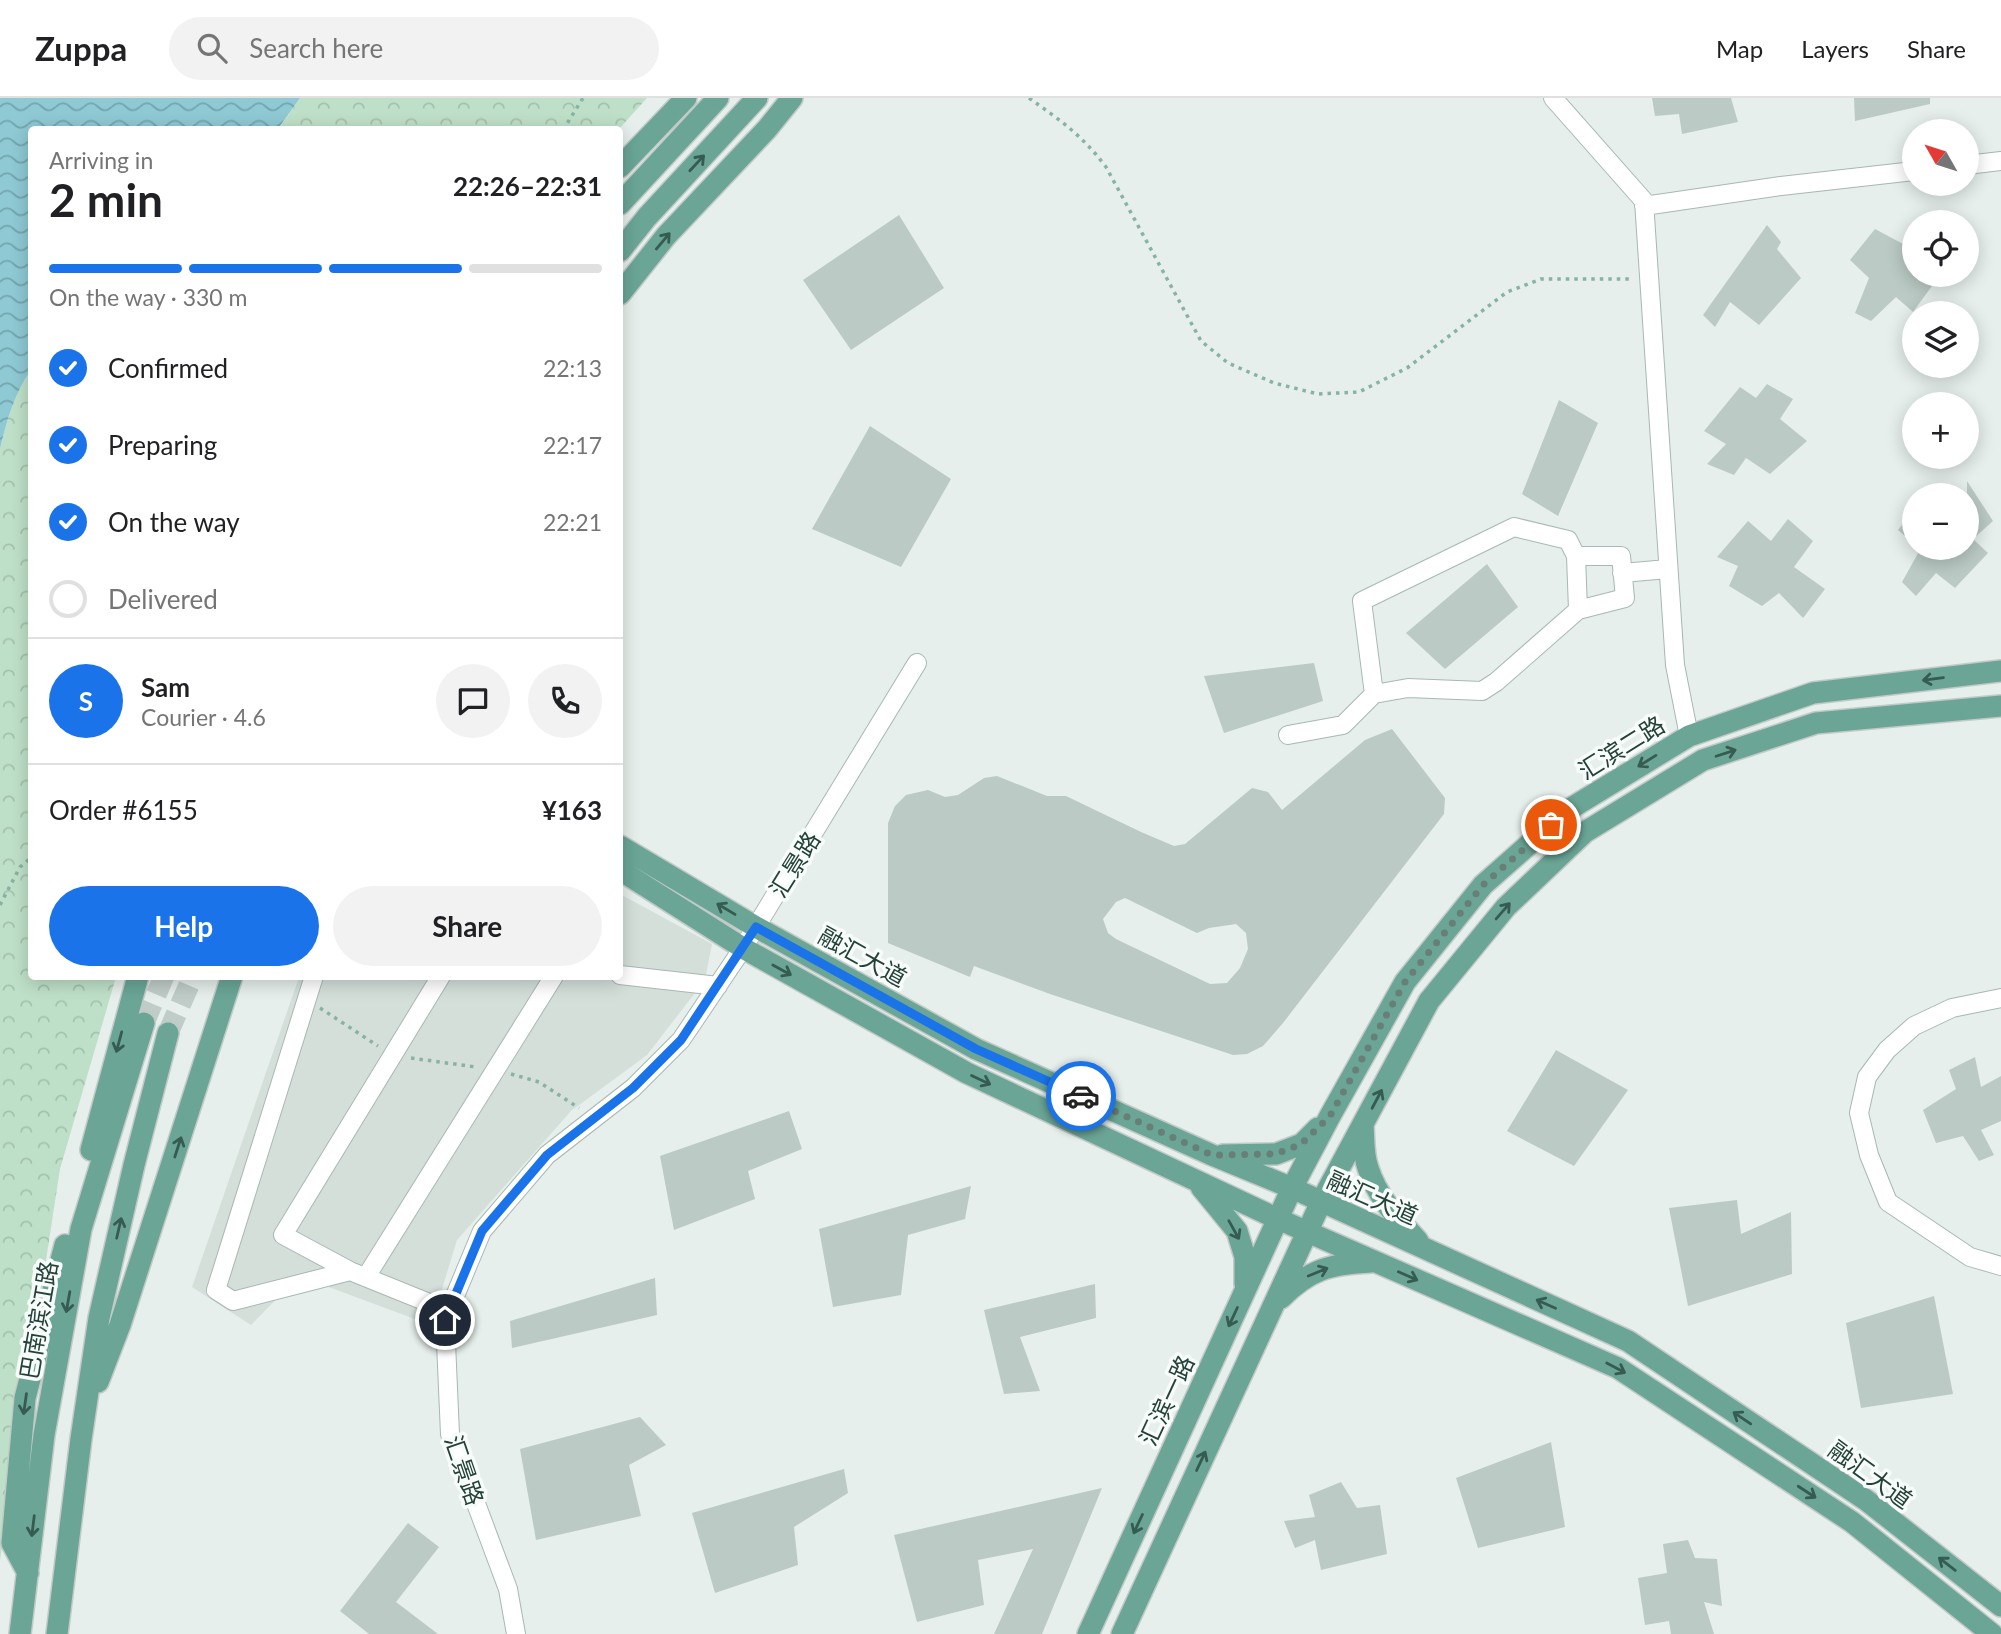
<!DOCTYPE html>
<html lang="en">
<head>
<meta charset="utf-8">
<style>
	:root { --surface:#fff; --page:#f2f2f2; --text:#202124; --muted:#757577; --line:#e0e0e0; --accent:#1a73e8 }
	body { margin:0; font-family:Lato,"Noto Sans SC",sans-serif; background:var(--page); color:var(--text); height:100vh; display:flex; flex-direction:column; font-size:26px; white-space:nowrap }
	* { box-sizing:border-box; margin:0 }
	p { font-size:23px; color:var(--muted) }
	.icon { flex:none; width:38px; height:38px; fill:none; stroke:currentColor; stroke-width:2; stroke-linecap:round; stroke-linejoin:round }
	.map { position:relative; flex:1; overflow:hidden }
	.details { position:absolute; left:28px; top:28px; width:595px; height:854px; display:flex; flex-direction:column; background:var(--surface); border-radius:7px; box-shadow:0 4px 18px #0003 }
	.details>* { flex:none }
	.needle { width:46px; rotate:309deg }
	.tools { position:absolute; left:1902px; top:21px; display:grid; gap:14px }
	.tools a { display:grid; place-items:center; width:77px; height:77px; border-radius:50%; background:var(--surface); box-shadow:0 4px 18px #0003; font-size:35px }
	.pin { position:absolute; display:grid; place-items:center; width:60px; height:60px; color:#fff; margin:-30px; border:4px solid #fff; border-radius:50%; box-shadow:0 2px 7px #0007 }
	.courier { position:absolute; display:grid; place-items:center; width:70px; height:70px; margin:-35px; border:5px solid #1a73e8; border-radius:50%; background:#fff; color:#222; box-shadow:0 2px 9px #0007 }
	.overview em { font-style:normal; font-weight:700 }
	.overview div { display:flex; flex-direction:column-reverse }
	.overview { display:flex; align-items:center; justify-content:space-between; height:119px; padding:0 21px }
	h1 { font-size:46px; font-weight:700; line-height:52px }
	.bar { display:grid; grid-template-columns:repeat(4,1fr); gap:10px 7px; align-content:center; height:84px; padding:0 21px }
	.bar i { height:9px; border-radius:5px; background:var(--line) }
	.bar .on { background:var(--accent) }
	.bar p { grid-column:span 4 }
	.line { display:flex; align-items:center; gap:18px; padding:0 21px; border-top:2px solid var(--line) }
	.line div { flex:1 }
	.round { display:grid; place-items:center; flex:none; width:74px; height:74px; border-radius:37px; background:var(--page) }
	ol { padding:0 21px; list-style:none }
	li { display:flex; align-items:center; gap:21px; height:77px }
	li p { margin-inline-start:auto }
	li .icon { padding:7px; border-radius:50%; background:var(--accent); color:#fff; stroke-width:4 }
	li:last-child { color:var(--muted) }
	li i { width:38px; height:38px; border:4px solid var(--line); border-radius:50% }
	.action { display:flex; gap:14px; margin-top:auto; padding:14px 21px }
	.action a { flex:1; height:80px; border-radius:42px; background:var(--accent); color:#fff; font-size:28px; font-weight:700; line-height:80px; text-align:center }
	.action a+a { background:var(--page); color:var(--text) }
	header { display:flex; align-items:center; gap:42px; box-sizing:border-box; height:98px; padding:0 35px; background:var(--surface); border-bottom:2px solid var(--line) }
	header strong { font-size:33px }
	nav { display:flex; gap:38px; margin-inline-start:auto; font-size:24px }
	.search { width:490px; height:63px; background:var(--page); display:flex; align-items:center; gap:18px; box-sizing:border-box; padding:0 24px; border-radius:38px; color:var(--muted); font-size:26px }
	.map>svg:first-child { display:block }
	.built { fill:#d4dfda }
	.park { fill:url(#park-crowns) }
	.water { fill:url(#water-waves) }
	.building { fill:#bbcac4; fill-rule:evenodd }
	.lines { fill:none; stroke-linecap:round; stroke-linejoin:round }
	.major-tunnel { stroke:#bfccc8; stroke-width:21; stroke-dasharray:21 10; stroke-linecap:butt }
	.minor-casing { stroke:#a8b8b2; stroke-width:20 }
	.major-casing { stroke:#c2cac8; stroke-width:24 }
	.path { stroke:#86b3a5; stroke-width:3.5; stroke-dasharray:3.5 5; stroke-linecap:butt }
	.minor { stroke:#fff; stroke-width:18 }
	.major { stroke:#6aa596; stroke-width:21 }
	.oneway { stroke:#365b51 }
	.done { stroke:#687f78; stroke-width:7; stroke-dasharray:0 12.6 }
	.route { stroke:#1a73e8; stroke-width:9 }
	.labels { text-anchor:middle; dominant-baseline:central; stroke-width:7; stroke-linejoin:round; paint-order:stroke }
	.street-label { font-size:24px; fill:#24423a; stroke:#f7fbf9 }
</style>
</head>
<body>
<header>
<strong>Zuppa</strong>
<div class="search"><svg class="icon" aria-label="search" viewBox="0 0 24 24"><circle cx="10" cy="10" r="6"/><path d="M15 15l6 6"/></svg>Search here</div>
<nav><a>Map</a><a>Layers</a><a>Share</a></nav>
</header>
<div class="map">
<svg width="2001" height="1536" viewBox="0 0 2001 1536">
	<defs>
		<pattern id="park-crowns" width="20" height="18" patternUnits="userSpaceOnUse" patternTransform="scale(1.75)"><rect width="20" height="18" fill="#bfe0c8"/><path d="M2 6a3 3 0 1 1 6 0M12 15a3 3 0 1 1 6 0" fill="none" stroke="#a4c1ad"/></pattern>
		<pattern id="water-waves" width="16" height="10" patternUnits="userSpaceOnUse" patternTransform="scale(1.75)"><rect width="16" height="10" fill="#8ec9d4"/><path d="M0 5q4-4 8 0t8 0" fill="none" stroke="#74a5ad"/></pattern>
	</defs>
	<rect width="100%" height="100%" fill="#e6efeb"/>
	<path class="built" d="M 620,796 L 712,846 L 705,882 L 647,957 L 571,1013 L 457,1142 L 431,1227 L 299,1178 L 251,1227 L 192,1189 L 299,879 L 620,878 Z"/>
	<path class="park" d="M 300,0 L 647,0 L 619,31 L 278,32 Z
		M 31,272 L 32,878 L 116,879 L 60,1071 L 0,1462 L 0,351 C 7,322 14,296 31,272 Z"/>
	<path class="water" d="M 0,0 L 300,0 L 278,31 L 32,32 L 31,272 C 14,296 7,322 0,351 Z"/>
	<path class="building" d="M 1652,0 L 1731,0 L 1738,24 L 1682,36 L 1679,16 L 1655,18 Z
		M 1854,0 L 1930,0 L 1930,6 L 1855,23 Z
		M 899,117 L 944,190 L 851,252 L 803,182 Z
		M 1767,127 L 1781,144 L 1777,151 L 1801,180 L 1759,227 L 1730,204 L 1715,229 L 1703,217 Z
		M 1875,131 L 1905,147 L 1914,136 L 1914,177 L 1940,177 L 1913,214 L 1896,199 L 1871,223 L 1855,215 L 1869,180 L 1850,162 Z
		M 1767,286 L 1793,301 L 1780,321 L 1807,343 L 1770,376 L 1746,360 L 1734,377 L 1707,366 L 1726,346 L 1704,333 L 1740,289 L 1756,300 Z
		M 1559,302 L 1598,325 L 1558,418 L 1522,396 Z
		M 870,328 L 951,381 L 901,469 L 812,431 Z
		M 1967,383 L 1993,423 L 1973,441 L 1988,455 L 1955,490 L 1936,475 L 1916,498 L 1902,484 L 1921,450 L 1967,450 Z
		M 1914,412 L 1914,446 L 1898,432 Z
		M 1788,421 L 1813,443 L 1794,469 L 1825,491 L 1803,520 L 1779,495 L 1762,508 L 1729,488 L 1738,468 L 1717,459 L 1748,423 L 1771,443 Z
		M 1487,466 L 1518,509 L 1445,571 L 1406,535 Z
		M 1314,565 L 1323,603 L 1224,635 L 1204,578 Z
		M 1392,631 L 1445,700 L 1444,716 L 1283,925 L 1263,948 L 1247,956 L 1233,957 L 1050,896 L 974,868 L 970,879 L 888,845 L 888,725 L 895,708 L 906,697 L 928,692 L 945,699 L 958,697 L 984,680 L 997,678 L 1047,698 L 1066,698 L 1141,734 L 1174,748 L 1185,746 L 1252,690 L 1268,694 L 1282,712 L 1365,642 ZM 1125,800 L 1197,835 L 1209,830 L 1236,826 L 1246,835 L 1248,851 L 1240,870 L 1227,885 L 1210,886 L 1116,841 L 1108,835 L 1103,821 L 1116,804 Z
		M 1556,952 L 1628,992 L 1574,1068 L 1507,1033 Z
		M 1975,959 L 1981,989 L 2001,978 L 2001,1023 L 1981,1032 L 1994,1057 L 1979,1063 L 1963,1038 L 1936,1045 L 1923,1012 L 1956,991 L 1949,972 Z
		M 789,1013 L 802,1051 L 748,1073 L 755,1101 L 674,1132 L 660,1058 Z
		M 971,1088 L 965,1121 L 908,1137 L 901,1197 L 833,1209 L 819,1131 Z
		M 1737,1102 L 1741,1136 L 1791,1114 L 1792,1176 L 1688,1208 L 1669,1110 Z
		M 655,1180 L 657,1217 L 512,1250 L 510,1223 Z
		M 1095,1186 L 1096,1220 L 1020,1239 L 1040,1293 L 1004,1296 L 984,1212 Z
		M 1934,1198 L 1953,1296 L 1861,1310 L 1846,1225 Z
		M 640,1319 L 666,1347 L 629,1367 L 641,1418 L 536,1442 L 520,1351 Z
		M 1551,1344 L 1565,1429 L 1478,1450 L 1456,1380 Z
		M 844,1371 L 848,1395 L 794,1429 L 798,1467 L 715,1495 L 692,1415 Z
		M 1341,1384 L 1357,1410 L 1380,1407 L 1387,1456 L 1321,1472 L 1315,1442 L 1295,1450 L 1284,1423 L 1315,1419 L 1309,1397 Z
		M 1102,1390 L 1042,1536 L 994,1536 L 1033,1451 L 978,1462 L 984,1507 L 917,1524 L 894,1437 Z
		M 408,1425 L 439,1449 L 396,1504 L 438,1536 L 369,1536 L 340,1513 Z
		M 1688,1442 L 1695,1460 L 1717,1461 L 1722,1508 L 1704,1504 L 1714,1536 L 1671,1536 L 1669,1523 L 1645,1527 L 1638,1480 L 1667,1475 L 1663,1446 Z"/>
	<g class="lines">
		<path class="major-tunnel" d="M 144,925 L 164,878
			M 168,935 L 193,878"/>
		<defs>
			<path id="minor" d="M 1553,0 L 1644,103 L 1675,567 L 1689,638
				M 1967,67 L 2001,63
				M 1644,108 L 1781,88 L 1914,73
				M 1622,475 L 1668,471
				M 1374,596 L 1362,503 L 1514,429 L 1568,442 L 1576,458 L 1578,512
				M 1288,637 L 1343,627 L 1374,596 L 1408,590 L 1482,593 L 1496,584 L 1578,512 L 1625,500 L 1621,458 L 1576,458
				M 620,877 L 718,888
				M 314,878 L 216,1192 L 233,1203 L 350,1173 L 449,1213
				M 2001,900 L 1952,910 L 1914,928 L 1887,952 L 1867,979 L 1859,1015 L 1869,1057 L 1888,1104 L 1970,1159 L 2001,1168
				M 350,1173 L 283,1137 L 441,878
				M 366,1179 L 554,878
				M 516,1536 L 508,1491 L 450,1336 L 445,1222 L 482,1133 L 547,1057 L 633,990 L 681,942 L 743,850 L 917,565"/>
			<path id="major" d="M 620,69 L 686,0
				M 620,106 L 718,0
				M 620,153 L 647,119 L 757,0
				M 620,196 L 666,138 L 767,31 L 792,0
				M 620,748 L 756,829 L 976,951 L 1212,1057 L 1292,1090 L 1628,1243 L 1866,1402 L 2001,1508
				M 620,772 L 743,850 L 967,975 L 1278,1121 L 1618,1270 L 1852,1424 L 1992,1536
				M 1363,1026 C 1364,1040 1363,1057 1368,1070 C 1377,1099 1398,1121 1418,1143
				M 91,1052 L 138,878
				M 1223,1057 L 1276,1056 L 1302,1046 L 1318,1030
				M 1201,1089 L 1237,1133 L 1245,1159 L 1245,1186
				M 1281,1200 C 1310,1171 1330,1166 1371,1164
				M 98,1284 L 120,1227 L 232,878
				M 28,1475 L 12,1445 L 25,1300 L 65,1147
				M 20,1536 L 44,1337 L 81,1131 L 144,925
				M 57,1536 L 81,1341 L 99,1220 L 134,1067 L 168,935
				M 1088,1536 L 1292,1090 L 1330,1018 L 1405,884 L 1483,787 L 1568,712 L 1689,638 L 1813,595 L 2001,573
				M 1122,1536 L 1321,1104 L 1429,903 L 1506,809 L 1585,734 L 1703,662 L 1816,625 L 2001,608"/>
		</defs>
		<use href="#minor" class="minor-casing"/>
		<use href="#major" class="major-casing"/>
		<path class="path" d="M 1029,0 C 1061,23 1081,36 1106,69 L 1201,243 L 1228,265 L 1274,285 L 1318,296 L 1359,294 L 1407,270 L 1507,194 L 1541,181 L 1633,181
			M 563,32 L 583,0
			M 0,807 L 20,769 L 32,759
			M 320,910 L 378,948
			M 411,960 L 476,969
			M 511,976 L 539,984 L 579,1010"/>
		<use href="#minor" class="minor"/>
		<use href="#major" class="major"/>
	</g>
	<defs><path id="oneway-shaft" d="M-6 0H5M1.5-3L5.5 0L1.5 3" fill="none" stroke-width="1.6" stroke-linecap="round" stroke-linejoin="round" transform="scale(1.75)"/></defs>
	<g class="oneway">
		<use href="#oneway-shaft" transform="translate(697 65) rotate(-47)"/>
		<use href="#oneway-shaft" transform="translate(663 143) rotate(-50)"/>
		<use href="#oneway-shaft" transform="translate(1933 581) rotate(173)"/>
		<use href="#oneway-shaft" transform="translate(1726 655) rotate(-18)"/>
		<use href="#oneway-shaft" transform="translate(1647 663) rotate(148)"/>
		<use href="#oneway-shaft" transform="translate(726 811) rotate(-149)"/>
		<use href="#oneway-shaft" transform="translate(1503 813) rotate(-49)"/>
		<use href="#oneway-shaft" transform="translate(782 872) rotate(29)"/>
		<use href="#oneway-shaft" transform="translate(119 944) rotate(105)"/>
		<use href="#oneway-shaft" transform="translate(981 982) rotate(25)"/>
		<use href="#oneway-shaft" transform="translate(1377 1001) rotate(-62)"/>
		<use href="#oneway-shaft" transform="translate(178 1049) rotate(-72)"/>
		<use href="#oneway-shaft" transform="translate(119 1130) rotate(-77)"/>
		<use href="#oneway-shaft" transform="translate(1234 1132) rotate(61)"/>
		<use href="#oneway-shaft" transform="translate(1318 1174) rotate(-22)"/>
		<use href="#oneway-shaft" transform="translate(1408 1178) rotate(24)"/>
		<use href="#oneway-shaft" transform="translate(68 1204) rotate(100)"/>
		<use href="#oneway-shaft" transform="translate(1546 1206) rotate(-156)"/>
		<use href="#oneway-shaft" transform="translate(1233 1219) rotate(115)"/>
		<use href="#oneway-shaft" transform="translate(1616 1270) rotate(28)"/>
		<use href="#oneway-shaft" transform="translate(25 1306) rotate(98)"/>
		<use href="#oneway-shaft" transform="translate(1742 1320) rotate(-146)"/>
		<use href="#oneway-shaft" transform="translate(1201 1363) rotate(-65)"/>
		<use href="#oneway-shaft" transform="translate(1807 1394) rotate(33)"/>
		<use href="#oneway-shaft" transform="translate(1138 1426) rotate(115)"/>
		<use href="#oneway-shaft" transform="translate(33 1428) rotate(97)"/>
		<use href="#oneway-shaft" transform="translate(1947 1466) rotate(-142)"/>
	</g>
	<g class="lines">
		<path class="done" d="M 1081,998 L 1212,1057 L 1276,1056 L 1301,1046 L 1330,1018 L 1405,884 L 1483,787 L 1551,727"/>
		<path class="route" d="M 445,1222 L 482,1133 L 547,1057 L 633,990 L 681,942 L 756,829 L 976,951 L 1081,998"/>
	</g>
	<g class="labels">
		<g class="street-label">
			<text transform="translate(1621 649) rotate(-32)">汇滨二路</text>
			<text transform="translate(794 766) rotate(-58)">汇景路</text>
			<text transform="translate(863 858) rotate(29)">融汇大道</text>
			<text transform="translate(1373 1099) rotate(24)">融汇大道</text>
			<text transform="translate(38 1222) rotate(-80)">巴南滨江路</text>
			<text transform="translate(1166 1302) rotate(-65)">汇滨一路</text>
			<text transform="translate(465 1372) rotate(71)">汇景路</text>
			<text transform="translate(1871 1376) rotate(36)">融汇大道</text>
		</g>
	</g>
</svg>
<div class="tools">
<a><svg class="needle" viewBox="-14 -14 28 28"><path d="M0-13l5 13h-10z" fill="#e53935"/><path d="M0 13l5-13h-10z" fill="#757577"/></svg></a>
<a><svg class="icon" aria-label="locate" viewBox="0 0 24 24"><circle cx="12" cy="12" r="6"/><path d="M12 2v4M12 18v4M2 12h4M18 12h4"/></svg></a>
<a><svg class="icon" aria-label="layers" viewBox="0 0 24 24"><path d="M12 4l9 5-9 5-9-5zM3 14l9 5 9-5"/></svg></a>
<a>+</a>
<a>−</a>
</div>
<div class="pin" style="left:1551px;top:727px;background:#ea580c"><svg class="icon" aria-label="bag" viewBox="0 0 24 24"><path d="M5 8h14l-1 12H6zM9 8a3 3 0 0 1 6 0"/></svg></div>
<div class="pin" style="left:445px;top:1222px;background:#1f2937"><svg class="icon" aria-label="home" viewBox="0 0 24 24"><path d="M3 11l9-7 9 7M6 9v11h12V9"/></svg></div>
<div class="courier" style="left:1081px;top:998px"><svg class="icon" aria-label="car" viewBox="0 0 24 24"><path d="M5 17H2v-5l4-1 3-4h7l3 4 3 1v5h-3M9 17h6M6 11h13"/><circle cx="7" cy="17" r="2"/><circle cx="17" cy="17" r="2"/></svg></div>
<section class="details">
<div class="overview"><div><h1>2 min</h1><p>Arriving in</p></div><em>22:26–22:31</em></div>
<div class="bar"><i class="on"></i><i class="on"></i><i class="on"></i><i></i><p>On the way · 330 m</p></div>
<ol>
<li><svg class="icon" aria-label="check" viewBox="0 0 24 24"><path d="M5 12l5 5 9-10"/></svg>Confirmed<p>22:13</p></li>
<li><svg class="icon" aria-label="check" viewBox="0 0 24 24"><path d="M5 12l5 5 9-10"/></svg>Preparing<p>22:17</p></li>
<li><svg class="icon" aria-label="check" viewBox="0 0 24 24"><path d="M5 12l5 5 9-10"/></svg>On the way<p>22:21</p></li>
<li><i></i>Delivered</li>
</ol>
<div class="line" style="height:126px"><b class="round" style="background:var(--accent);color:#fff">S</b><div><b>Sam</b><p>Courier · 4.6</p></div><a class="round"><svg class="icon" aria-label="chat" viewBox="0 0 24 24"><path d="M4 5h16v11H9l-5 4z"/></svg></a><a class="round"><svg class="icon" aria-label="phone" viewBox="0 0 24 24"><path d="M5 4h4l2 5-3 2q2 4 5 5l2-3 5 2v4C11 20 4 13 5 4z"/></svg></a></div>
<div class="line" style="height:91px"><div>Order #6155</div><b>¥163</b></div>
<div class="action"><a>Help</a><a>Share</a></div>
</section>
</div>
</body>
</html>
